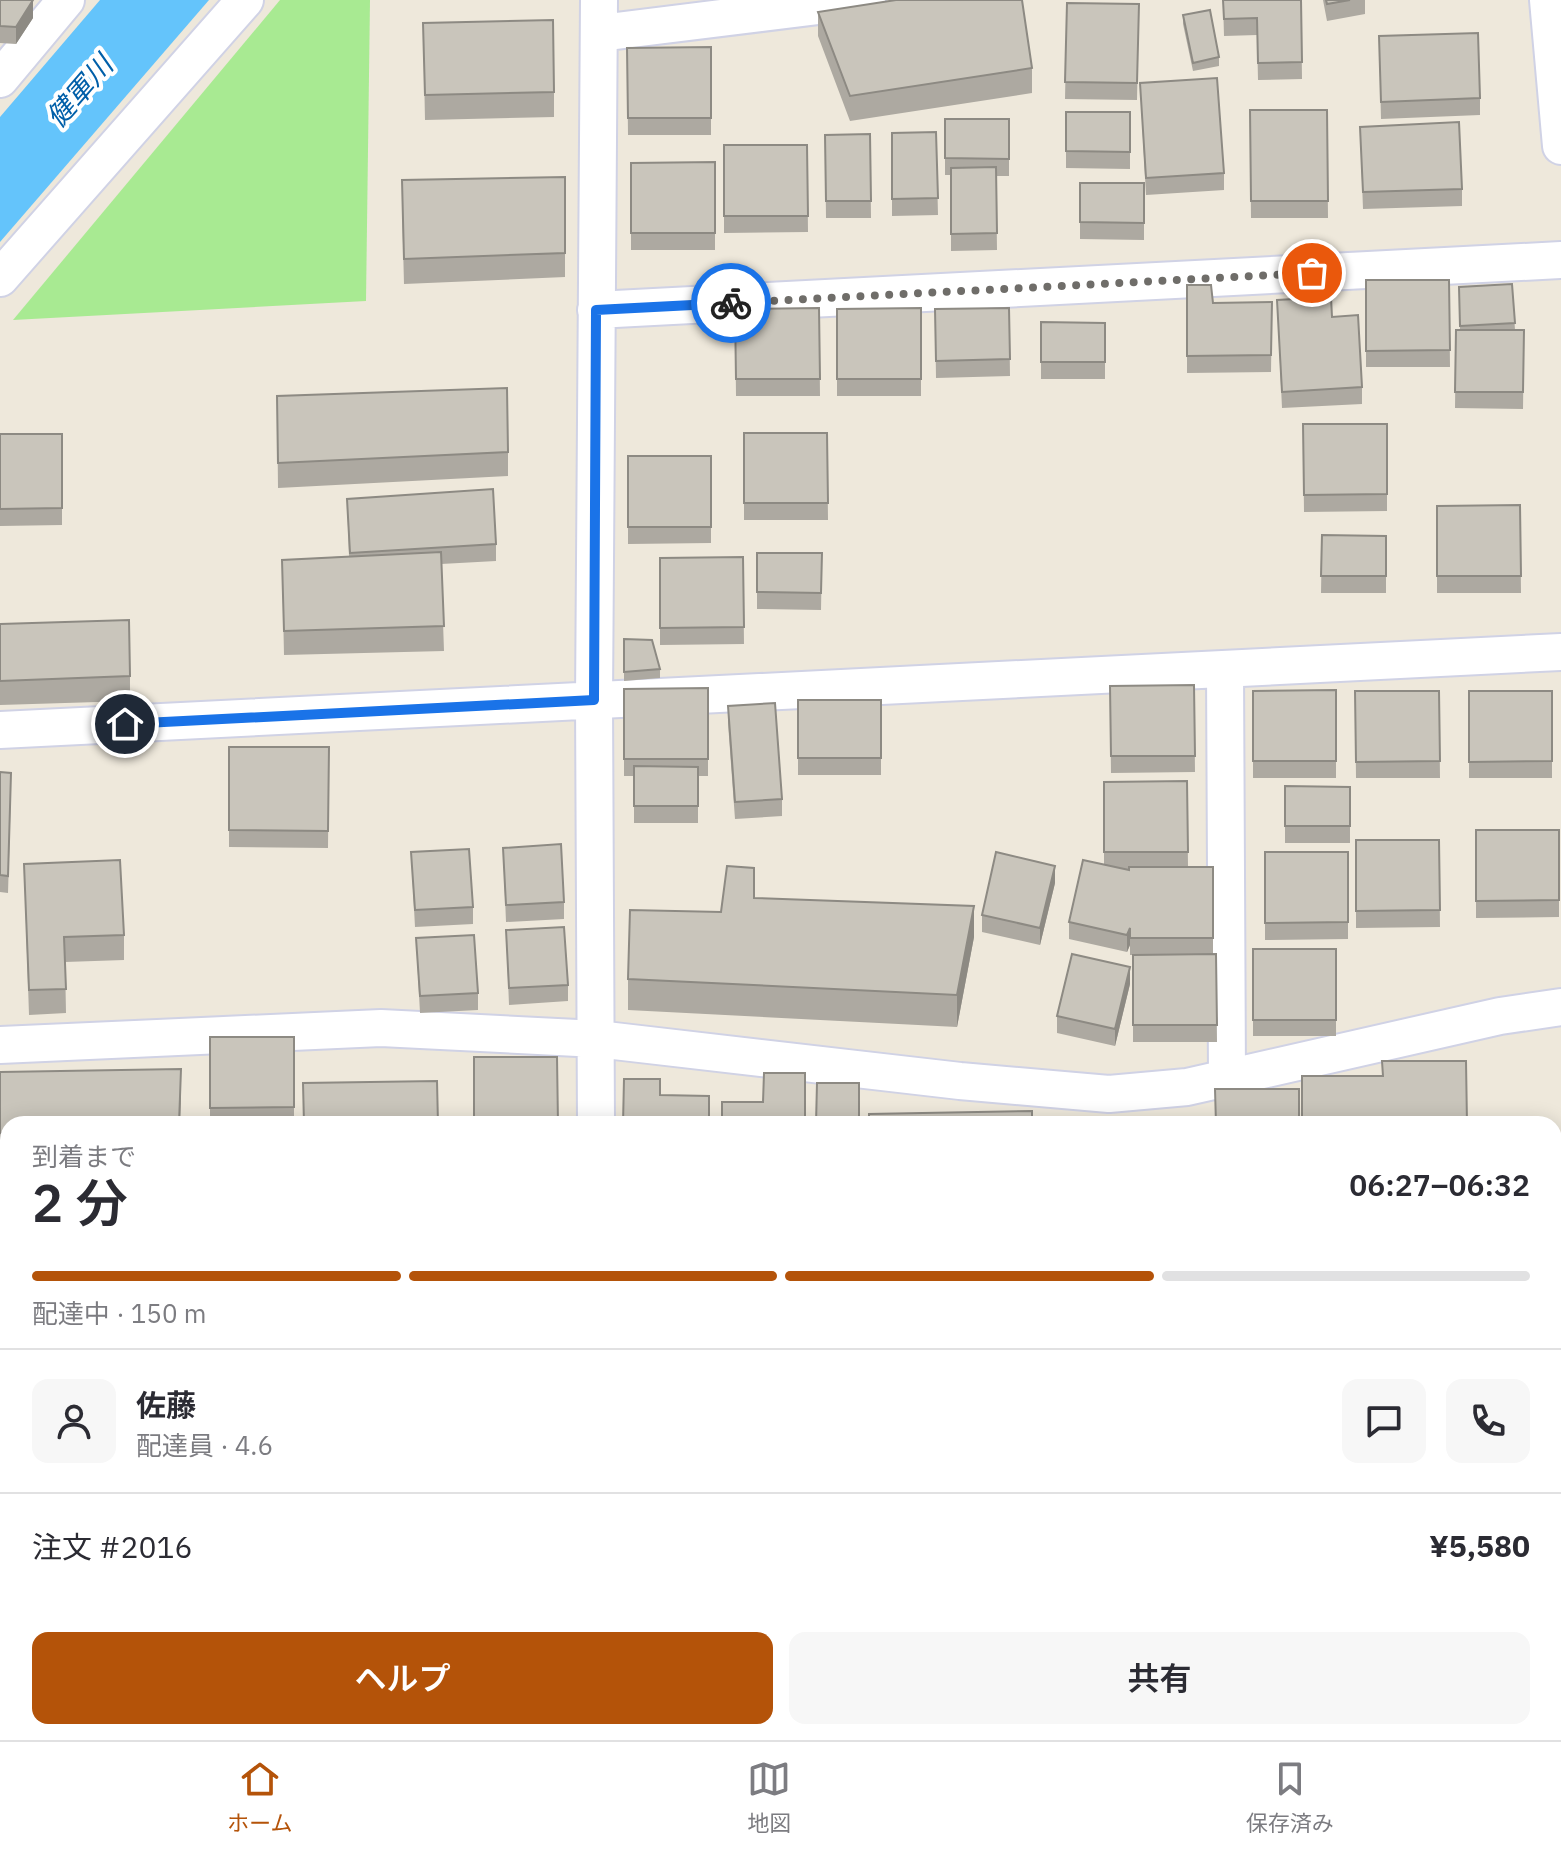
<!DOCTYPE html>
<html lang="ja">
<head>
<meta charset="utf-8">
<style>
	:root { --surface:#fff; --page:#f7f7f7; --text:#2b2b33; --muted:#7c7c81; --line:#e1e1e2; --accent:#b45309 }
	body { margin:0; font-family:"IBM Plex Sans","Noto Sans JP",sans-serif; background:var(--page); color:var(--text); height:100vh; display:flex; flex-direction:column; font-size:30px; white-space:nowrap }
	* { box-sizing:border-box; margin:0 }
	p { font-size:26px; color:var(--muted) }
	.icon { flex:none; width:44px; height:44px; fill:none; stroke:currentColor; stroke-width:2; stroke-linecap:round; stroke-linejoin:round }
	.map { position:relative; flex:1; overflow:hidden }
	.side { position:absolute; left:0px; top:1116px; width:1562px; height:624px; display:flex; flex-direction:column; background:var(--surface); border-radius:24px 24px 0 0; box-shadow:0 4px 20px #0003 }
	.side>* { flex:none }
	.pin { position:absolute; display:grid; place-items:center; width:68px; height:68px; color:#fff; margin:-34px; border:4px solid #fff; border-radius:50%; box-shadow:0 2px 8px #0007 }
	.courier { position:absolute; display:grid; place-items:center; width:80px; height:80px; margin:-40px; border:6px solid #1a73e8; border-radius:50%; background:#fff; color:#222; box-shadow:0 2px 10px #0007 }
	.headline em { font-style:normal; font-weight:600 }
	.headline div { display:flex; flex-direction:column-reverse }
	.headline { display:flex; align-items:center; justify-content:space-between; height:136px; padding:0 32px }
	h1 { font-size:52px; font-weight:600; line-height:60px }
	.bar { display:grid; grid-template-columns:repeat(4,1fr); gap:12px 8px; align-content:center; height:96px; padding:0 32px }
	.bar i { height:10px; border-radius:6px; background:var(--line) }
	.bar .on { background:var(--accent) }
	.bar p { grid-column:span 4 }
	.line { display:flex; align-items:center; gap:20px; padding:0 32px; border-top:2px solid var(--line) }
	.line div { flex:1 }
	.round { display:grid; place-items:center; flex:none; width:84px; height:84px; border-radius:16px; background:var(--page) }
	.cta { display:flex; gap:16px; margin-top:auto; padding:16px 32px }
	.cta a { flex:1; height:92px; border-radius:16px; background:var(--accent); color:#fff; font-size:32px; font-weight:600; line-height:92px; text-align:center }
	.cta a+a { background:var(--page); color:var(--text) }
	.dock { display:flex; justify-content:space-around; align-items:center; height:112px; border-top:2px solid var(--line); background:var(--surface); font-size:22px; color:var(--muted) }
	.dock a { display:grid; justify-items:center; gap:4px }
	.dock .on { color:var(--accent) }
	.map>svg:first-child { display:block }
	.green { fill:#a8ea92 }
	.water { fill:#64c4fb }
	.lines { fill:none; stroke-linecap:round; stroke-linejoin:round }
	.street-casing { stroke:#d0d2e5; stroke-width:40 }
	.secondary-casing { stroke:#d0d2e5; stroke-width:48 }
	.street { stroke:#fff; stroke-width:36 }
	.secondary { stroke:#fff; stroke-width:44 }
	.wall { fill:#ada9a1 }
	.shaded-wall { fill:#8d8a83 }
	.building { fill:#c9c5bb; stroke:#8d8a83; stroke-width:2 }
	.done { stroke:#6f6d69; stroke-width:8; stroke-dasharray:0 14.4 }
	.route { stroke:#1a73e8; stroke-width:10 }
	.labels { text-anchor:middle; dominant-baseline:central; stroke-width:8; stroke-linejoin:round; paint-order:stroke }
	.water-label { font-size:28px; font-style:italic; fill:#005fa9; stroke:#fff }
</style>
</head>
<body>
<div class="map">
<svg width="1561" height="1740" viewBox="0 0 1561 1740">
	<rect width="100%" height="100%" fill="#eee8db"/>
	<path class="green" d="M 280,0 L 370,0 L 366,301 L 13,320 Z"/>
	<path class="water" d="M 100,0 L 209,0 L 0,242 L 0,117 Z"/>
	<g class="lines">
		<defs>
			<path id="street" d="M 1548,0 L 1561,146
				M 600,33 L 867,0
				M 0,79 L 66,0
				M 0,278 L 245,0
				M 596,310 L 1561,260
				M 1225,669 L 1227,1078
				M 0,730 L 1561,652
				M 0,1045 L 381,1028 L 597,1039 L 960,1081 L 1109,1094 L 1187,1087 L 1500,1016 L 1561,1007
				M 596,1124 L 594,700 L 599,0
				M 1554,1338 L 1561,1338
				M 0,1398 L 8,1398
				M 1554,1650 L 1561,1650
				M 92,1740 L 235,1732
				M 598,1740 L 598,1732"/>
			<path id="secondary" d="M 1430,1740 L 1561,1732"/>
		</defs>
		<use href="#street" class="street-casing"/>
		<use href="#secondary" class="secondary-casing"/>
		<use href="#street" class="street"/>
		<use href="#secondary" class="secondary"/>
	</g>
	<path class="wall" d="M 0,0 L 33,18 L 16,44 L 0,43 Z
		M 1223,0 L 1301,0 L 1302,79 L 1258,80 L 1257,35 L 1224,36 Z
		M 1323,0 L 1365,0 L 1365,14 L 1327,21 Z
		M 1067,3 L 1139,4 L 1137,100 L 1065,99 Z
		M 818,12 L 1032,68 L 1032,93 L 850,121 L 818,36 Z
		M 1183,15 L 1219,57 L 1219,66 L 1193,71 L 1183,24 Z
		M 423,23 L 554,92 L 554,117 L 425,120 Z
		M 1379,36 L 1480,98 L 1480,115 L 1381,119 Z
		M 711,47 L 711,135 L 628,135 L 627,48 Z
		M 1140,83 L 1224,173 L 1224,190 L 1146,195 Z
		M 1250,110 L 1327,110 L 1328,218 L 1251,218 Z
		M 1066,112 L 1130,112 L 1130,169 L 1066,168 Z
		M 945,119 L 1009,119 L 1009,176 L 996,176 L 997,250 L 951,251 L 951,175 L 945,175 Z
		M 1360,127 L 1462,189 L 1462,206 L 1363,209 Z
		M 936,132 L 938,215 L 892,216 L 892,133 Z
		M 870,134 L 871,218 L 826,218 L 825,135 Z
		M 724,145 L 807,145 L 808,232 L 724,233 Z
		M 715,162 L 715,250 L 631,250 L 631,163 Z
		M 565,177 L 565,277 L 404,284 L 402,205 Z
		M 1080,183 L 1144,183 L 1144,240 L 1080,239 Z
		M 1366,280 L 1449,280 L 1450,367 L 1366,367 Z
		M 1512,284 L 1515,330 L 1524,330 L 1523,409 L 1455,408 L 1456,330 L 1460,330 L 1459,287 Z
		M 1187,285 L 1213,303 L 1272,302 L 1271,372 L 1187,373 Z
		M 1277,300 L 1332,317 L 1362,387 L 1362,404 L 1282,408 Z
		M 819,308 L 820,396 L 736,396 L 735,309 Z
		M 921,308 L 921,396 L 837,396 L 837,309 Z
		M 1009,308 L 1010,376 L 936,378 L 935,309 Z
		M 1041,322 L 1105,323 L 1105,379 L 1041,379 Z
		M 277,396 L 508,452 L 508,476 L 278,488 Z
		M 1303,424 L 1387,424 L 1387,511 L 1304,512 Z
		M 744,433 L 827,433 L 828,520 L 744,520 Z
		M 0,434 L 62,434 L 62,525 L 0,526 Z
		M 628,456 L 711,456 L 711,543 L 628,544 Z
		M 347,499 L 496,544 L 496,561 L 441,564 L 444,651 L 284,655 L 282,560 L 349,556 Z
		M 1520,505 L 1521,593 L 1437,593 L 1437,506 Z
		M 1322,535 L 1386,536 L 1386,593 L 1321,593 Z
		M 757,553 L 822,553 L 821,610 L 757,609 Z
		M 743,557 L 744,644 L 660,645 L 660,558 Z
		M 0,624 L 130,676 L 130,701 L 0,705 Z
		M 624,639 L 660,669 L 660,678 L 624,681 Z
		M 1194,685 L 1195,772 L 1111,773 L 1110,686 Z
		M 708,688 L 708,776 L 698,776 L 698,823 L 634,823 L 634,776 L 624,776 L 624,689 Z
		M 1336,690 L 1336,778 L 1253,778 L 1253,691 Z
		M 1355,691 L 1439,691 L 1440,778 L 1356,778 Z
		M 1469,691 L 1552,691 L 1552,778 L 1469,778 Z
		M 798,700 L 881,700 L 881,775 L 798,775 Z
		M 728,706 L 782,799 L 782,816 L 735,819 L 728,723 Z
		M 229,747 L 329,747 L 328,848 L 229,847 Z
		M 0,772 L 11,790 L 8,893 L 0,892 Z
		M 1187,781 L 1188,867 L 1213,867 L 1213,954 L 1216,954 L 1217,1042 L 1133,1042 L 1133,955 L 1130,955 L 1130,945 L 1127,952 L 1069,939 L 1069,922 L 1104,864 L 1104,782 Z
		M 1285,786 L 1350,787 L 1350,843 L 1285,843 Z
		M 1476,830 L 1559,830 L 1559,917 L 1476,918 Z
		M 1356,840 L 1439,840 L 1440,927 L 1356,928 Z
		M 503,848 L 564,902 L 564,919 L 506,922 Z
		M 411,852 L 473,907 L 473,924 L 415,927 Z
		M 1265,852 L 1348,852 L 1348,939 L 1265,940 Z
		M 24,864 L 124,935 L 124,960 L 65,962 L 66,1013 L 29,1015 Z
		M 1055,883 L 1040,945 L 982,932 L 982,915 Z
		M 754,898 L 974,937 L 957,1027 L 628,1010 L 628,979 L 721,912 Z
		M 506,930 L 568,985 L 568,1001 L 509,1005 Z
		M 416,938 L 478,993 L 478,1010 L 420,1013 Z
		M 1253,949 L 1336,949 L 1336,1036 L 1253,1036 Z
		M 1130,984 L 1115,1046 L 1057,1033 L 1057,1016 Z
		M 210,1037 L 294,1037 L 294,1124 L 210,1124 Z
		M 0,1072 L 181,1093 L 8,1124 L 8,1157 L 0,1157 Z
		M 1554,1186 L 1559,1186 L 1559,1274 L 1554,1274 Z
		M 0,1237 L 8,1237 L 8,1315 L 0,1315 Z
		M 0,1321 L 8,1321 L 8,1364 L 0,1365 Z
		M 1554,1393 L 1561,1393 L 1561,1467 L 1554,1468 Z
		M 1554,1474 L 1561,1474 L 1561,1561 L 1554,1561 Z
		M 8,1524 L 8,1723 L 0,1723 L 0,1525 Z"/>
	<path class="shaded-wall" d="M 33,0 L 33,18 L 16,44 L 16,27 Z
		M 1055,866 L 1055,883 L 1040,945 L 1040,928 Z
		M 974,906 L 974,937 L 957,1027 L 957,995 Z
		M 1130,928 L 1130,945 L 1127,952 L 1127,935 Z
		M 1130,967 L 1130,984 L 1115,1046 L 1115,1029 Z
		M 181,1069 L 181,1093 L 180,1124 L 179,1124 Z"/>
	<path class="building" d="M 0,0 L 33,0 L 16,27 L 0,26 Z
		M 896,0 L 1022,0 L 1032,68 L 850,96 L 818,12 Z
		M 1223,0 L 1301,0 L 1302,62 L 1258,63 L 1257,18 L 1224,19 Z
		M 1326,0 L 1350,0 L 1327,4 Z
		M 1067,3 L 1139,4 L 1137,83 L 1065,82 Z
		M 1210,10 L 1219,57 L 1193,63 L 1183,15 Z
		M 553,20 L 554,92 L 425,95 L 423,23 Z
		M 1478,33 L 1480,98 L 1381,102 L 1379,36 Z
		M 711,47 L 711,118 L 628,118 L 627,48 Z
		M 1217,78 L 1224,173 L 1146,178 L 1140,83 Z
		M 1250,110 L 1327,110 L 1328,201 L 1251,201 Z
		M 1066,112 L 1130,112 L 1130,152 L 1066,151 Z
		M 945,119 L 1009,119 L 1009,159 L 945,158 Z
		M 1459,122 L 1462,189 L 1363,192 L 1360,127 Z
		M 936,132 L 938,198 L 892,199 L 892,133 Z
		M 870,134 L 871,201 L 826,201 L 825,135 Z
		M 724,145 L 807,145 L 808,216 L 724,216 Z
		M 715,162 L 715,233 L 631,233 L 631,163 Z
		M 996,167 L 997,233 L 951,234 L 951,168 Z
		M 565,177 L 565,253 L 404,259 L 402,180 Z
		M 1080,183 L 1144,183 L 1144,223 L 1080,222 Z
		M 1366,280 L 1449,280 L 1450,350 L 1366,351 Z
		M 1512,284 L 1515,323 L 1460,326 L 1459,287 Z
		M 1187,285 L 1211,285 L 1213,303 L 1272,302 L 1271,355 L 1187,356 Z
		M 1331,297 L 1332,317 L 1358,315 L 1362,387 L 1282,392 L 1277,300 Z
		M 819,308 L 820,379 L 736,379 L 735,309 Z
		M 921,308 L 921,379 L 837,379 L 837,309 Z
		M 1009,308 L 1010,359 L 936,361 L 935,309 Z
		M 1041,322 L 1105,323 L 1105,362 L 1041,362 Z
		M 1456,330 L 1524,330 L 1523,392 L 1455,392 Z
		M 507,388 L 508,452 L 278,463 L 277,396 Z
		M 1303,424 L 1387,424 L 1387,494 L 1304,495 Z
		M 744,433 L 827,433 L 828,503 L 744,503 Z
		M 0,434 L 62,434 L 62,508 L 0,509 Z
		M 628,456 L 711,456 L 711,527 L 628,527 Z
		M 493,489 L 496,544 L 350,553 L 347,499 Z
		M 1520,505 L 1521,576 L 1437,576 L 1437,506 Z
		M 1322,535 L 1386,536 L 1386,576 L 1321,576 Z
		M 441,552 L 444,626 L 284,631 L 282,560 Z
		M 757,553 L 822,553 L 821,593 L 757,592 Z
		M 743,557 L 744,627 L 660,628 L 660,558 Z
		M 129,620 L 130,676 L 0,681 L 0,624 Z
		M 624,639 L 652,640 L 660,669 L 624,672 Z
		M 1194,685 L 1195,756 L 1111,756 L 1110,686 Z
		M 708,688 L 708,759 L 624,759 L 624,689 Z
		M 1336,690 L 1336,761 L 1253,761 L 1253,691 Z
		M 1355,691 L 1439,691 L 1440,761 L 1356,762 Z
		M 1469,691 L 1552,691 L 1552,761 L 1469,762 Z
		M 798,700 L 881,700 L 881,758 L 798,758 Z
		M 775,703 L 782,799 L 735,802 L 728,706 Z
		M 229,747 L 329,747 L 328,831 L 229,830 Z
		M 634,766 L 698,767 L 698,806 L 634,806 Z
		M 0,772 L 11,773 L 8,876 L 0,875 Z
		M 1187,781 L 1188,852 L 1104,852 L 1104,782 Z
		M 1285,786 L 1350,787 L 1350,826 L 1285,826 Z
		M 1476,830 L 1559,830 L 1559,900 L 1476,901 Z
		M 1356,840 L 1439,840 L 1440,910 L 1356,911 Z
		M 561,844 L 564,902 L 506,905 L 503,848 Z
		M 469,849 L 473,907 L 415,910 L 411,852 Z
		M 996,852 L 1055,866 L 1040,928 L 982,915 Z
		M 1265,852 L 1348,852 L 1348,922 L 1265,923 Z
		M 120,860 L 124,935 L 64,937 L 66,989 L 29,990 L 24,864 Z
		M 1083,860 L 1129,870 L 1129,867 L 1213,867 L 1213,938 L 1130,938 L 1130,928 L 1127,935 L 1069,922 Z
		M 727,866 L 754,868 L 754,898 L 974,906 L 957,995 L 628,979 L 630,910 L 721,912 Z
		M 564,927 L 568,985 L 509,988 L 506,930 Z
		M 474,935 L 478,993 L 420,996 L 416,938 Z
		M 1253,949 L 1336,949 L 1336,1020 L 1253,1020 Z
		M 1072,954 L 1130,967 L 1115,1029 L 1057,1016 Z
		M 1216,954 L 1217,1025 L 1133,1025 L 1133,955 Z
		M 210,1037 L 294,1037 L 294,1107 L 210,1108 Z
		M 474,1057 L 557,1057 L 558,1124 L 474,1124 Z
		M 1382,1061 L 1466,1061 L 1467,1124 L 1302,1124 L 1302,1076 L 1383,1076 Z
		M 181,1069 L 179,1124 L 8,1124 L 8,1132 L 0,1133 L 0,1072 Z
		M 764,1073 L 805,1073 L 805,1124 L 722,1124 L 722,1102 L 763,1102 Z
		M 624,1079 L 660,1079 L 660,1095 L 709,1096 L 709,1124 L 623,1124 Z
		M 437,1081 L 438,1124 L 304,1124 L 303,1083 Z
		M 817,1083 L 859,1083 L 859,1124 L 816,1124 Z
		M 1215,1089 L 1299,1089 L 1299,1124 L 1216,1124 Z
		M 1032,1111 L 1032,1121 L 1111,1120 L 1111,1124 L 869,1124 L 869,1114 Z
		M 1554,1186 L 1559,1186 L 1559,1257 L 1554,1257 Z
		M 0,1237 L 8,1237 L 8,1299 L 0,1299 Z
		M 0,1321 L 8,1321 L 8,1356 L 0,1356 Z
		M 1554,1393 L 1561,1393 L 1561,1450 L 1554,1451 Z
		M 1554,1474 L 1561,1474 L 1561,1544 L 1554,1544 Z
		M 8,1524 L 8,1692 L 0,1692 L 0,1525 Z"/>
	<g class="lines">
		<path class="done" d="M 731,303 L 1312,273"/>
		<path class="route" d="M 125,724 L 594,700 L 596,310 L 731,303"/>
	</g>
	<g class="labels">
		<g class="water-label">
			<text transform="translate(79 91) rotate(-49)">健軍川</text>
		</g>
	</g>
</svg>
<div class="pin" style="left:1312px;top:273px;background:#ea580c"><svg class="icon" aria-label="bag" viewBox="0 0 24 24"><path d="M5 8h14l-1 12H6zM9 8a3 3 0 0 1 6 0"/></svg></div>
<div class="pin" style="left:125px;top:724px;background:#1f2937"><svg class="icon" aria-label="home" viewBox="0 0 24 24"><path d="M3 11l9-7 9 7M6 9v11h12V9"/></svg></div>
<div class="courier" style="left:731px;top:303px"><svg class="icon" aria-label="bike" viewBox="0 0 24 24"><circle cx="6" cy="16" r="4"/><circle cx="18" cy="16" r="4"/><path d="M6 16l4-8h5l3 8M10 8l3 8H6M13 5h3"/></svg></div>
<section class="side">
<div class="headline"><div><h1>2 分</h1><p>到着まで</p></div><em>06:27–06:32</em></div>
<div class="bar"><i class="on"></i><i class="on"></i><i class="on"></i><i></i><p>配達中 · 150 m</p></div>
<div class="line" style="height:144px"><a class="round"><svg class="icon" aria-label="person" viewBox="0 0 24 24"><circle cx="12" cy="8" r="4"/><path d="M4 21q1-7 8-7t8 7"/></svg></a><div><b>佐藤</b><p>配達員 · 4.6</p></div><a class="round"><svg class="icon" aria-label="chat" viewBox="0 0 24 24"><path d="M4 5h16v11H9l-5 4z"/></svg></a><a class="round"><svg class="icon" aria-label="phone" viewBox="0 0 24 24"><path d="M5 4h4l2 5-3 2q2 4 5 5l2-3 5 2v4C11 20 4 13 5 4z"/></svg></a></div>
<div class="line" style="height:104px"><div>注文 #2016</div><b>¥5,580</b></div>
<div class="cta"><a>ヘルプ</a><a>共有</a></div>
</section>
</div>
<nav class="dock">
<a class="on"><svg class="icon" aria-label="home" viewBox="0 0 24 24"><path d="M3 11l9-7 9 7M6 9v11h12V9"/></svg>ホーム</a>
<a><svg class="icon" aria-label="map" viewBox="0 0 24 24"><path d="M3 6l6-2 6 2 6-2v14l-6 2-6-2-6 2zM9 4v14M15 6v14"/></svg>地図</a>
<a><svg class="icon" aria-label="saved" viewBox="0 0 24 24"><path d="M7 4h10v16l-5-4-5 4z"/></svg>保存済み</a>
</nav>
</body>
</html>
